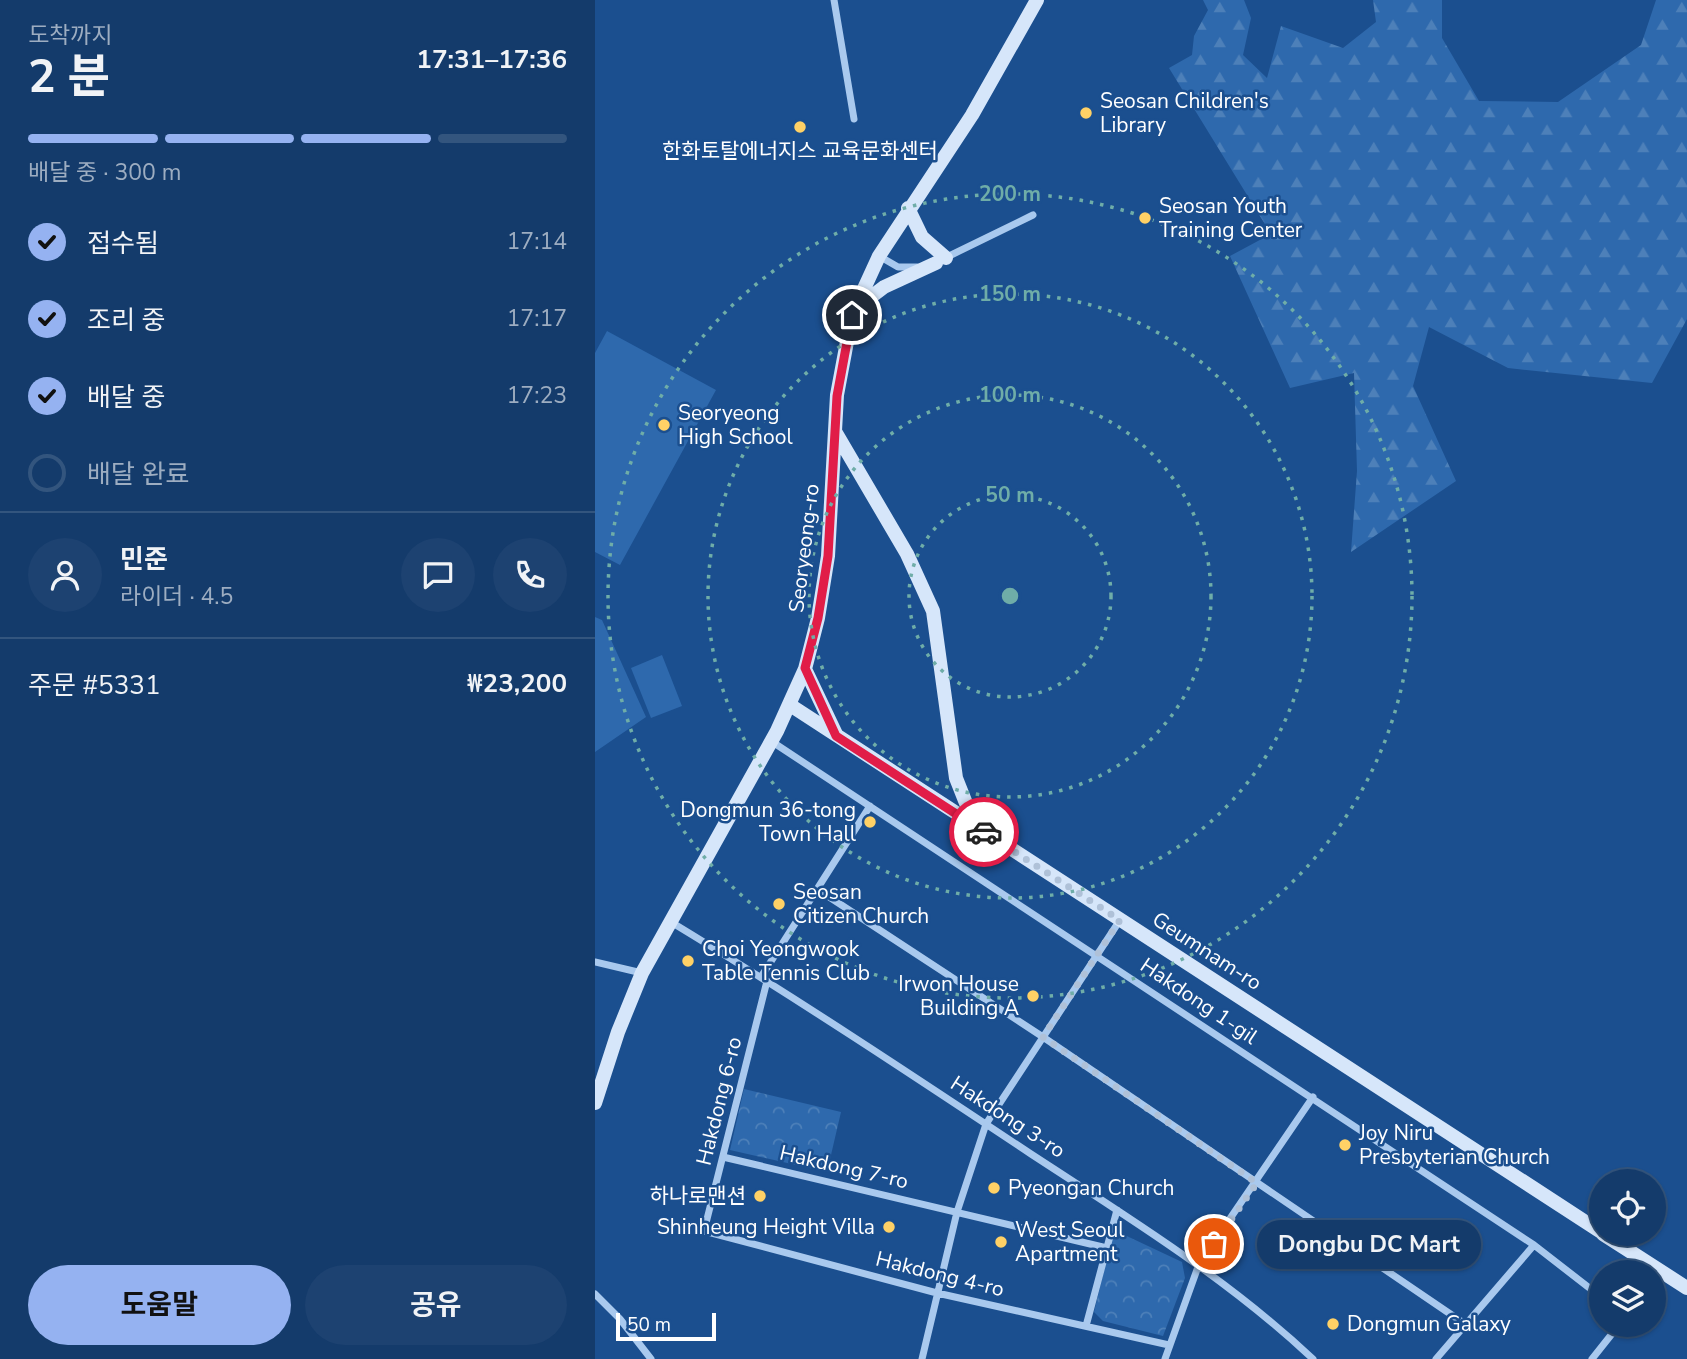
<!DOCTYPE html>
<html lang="ko">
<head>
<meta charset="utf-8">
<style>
	:root { --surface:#143b6b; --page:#1d4271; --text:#f1f3f6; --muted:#9dadc1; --line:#33557e; --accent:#95b2f1 }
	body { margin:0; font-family:"Nunito Sans","Noto Sans KR",sans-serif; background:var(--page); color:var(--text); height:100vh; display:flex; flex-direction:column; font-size:26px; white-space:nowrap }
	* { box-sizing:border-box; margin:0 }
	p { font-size:23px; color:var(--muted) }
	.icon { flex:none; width:38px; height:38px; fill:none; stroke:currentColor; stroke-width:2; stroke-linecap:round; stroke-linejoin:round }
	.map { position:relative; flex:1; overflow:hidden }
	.side { display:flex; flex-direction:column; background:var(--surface); width:595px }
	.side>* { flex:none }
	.buttons { position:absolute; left:994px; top:1169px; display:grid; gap:14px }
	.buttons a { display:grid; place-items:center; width:77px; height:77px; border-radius:50%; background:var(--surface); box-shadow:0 2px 5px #0004,0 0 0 2px var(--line); font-size:35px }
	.scale { position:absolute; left:21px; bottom:18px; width:100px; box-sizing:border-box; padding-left:7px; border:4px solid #fff; border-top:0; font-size:19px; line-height:24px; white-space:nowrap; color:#fff; -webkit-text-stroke:5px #1b4f8f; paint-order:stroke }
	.pin { position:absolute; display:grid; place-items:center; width:60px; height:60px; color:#fff; margin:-30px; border:4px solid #fff; border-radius:50%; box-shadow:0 2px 7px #0007 }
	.courier { position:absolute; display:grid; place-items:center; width:70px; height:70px; margin:-35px; border:5px solid #e11d48; border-radius:50%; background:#fff; color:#222; box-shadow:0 2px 9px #0007 }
	.bubble { position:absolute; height:49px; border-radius:24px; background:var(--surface); box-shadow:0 2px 5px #0004,0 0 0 2px var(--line); font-size:23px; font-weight:700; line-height:49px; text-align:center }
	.headline em { font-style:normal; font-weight:700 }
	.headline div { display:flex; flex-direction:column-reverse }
	.headline { display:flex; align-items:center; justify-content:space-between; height:119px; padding:0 28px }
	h1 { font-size:46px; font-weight:700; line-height:52px }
	.bar { display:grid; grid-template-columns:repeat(4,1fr); gap:10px 7px; align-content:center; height:84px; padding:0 28px }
	.bar i { height:9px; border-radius:5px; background:var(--line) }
	.bar .active { background:var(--accent) }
	.bar p { grid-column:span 4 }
	.line { display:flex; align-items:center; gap:18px; padding:0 28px; border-top:2px solid var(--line) }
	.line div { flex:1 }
	.round { display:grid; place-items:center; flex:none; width:74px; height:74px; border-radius:37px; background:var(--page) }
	ol { padding:0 28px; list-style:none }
	li { display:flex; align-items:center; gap:21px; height:77px }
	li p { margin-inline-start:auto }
	li .icon { padding:7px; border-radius:50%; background:var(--accent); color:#111; stroke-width:4 }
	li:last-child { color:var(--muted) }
	li i { width:38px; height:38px; border:4px solid var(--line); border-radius:50% }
	.button { display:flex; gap:14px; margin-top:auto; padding:14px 28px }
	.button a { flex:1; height:80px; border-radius:42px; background:var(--accent); color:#111; font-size:28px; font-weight:700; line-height:80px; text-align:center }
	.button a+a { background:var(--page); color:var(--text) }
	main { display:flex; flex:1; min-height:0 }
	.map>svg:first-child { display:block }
	.forest { fill:url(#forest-firs) }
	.park { fill:url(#park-crowns) }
	.pitch { fill:#2e69ad }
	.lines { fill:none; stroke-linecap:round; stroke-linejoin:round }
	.street { stroke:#a9c9ee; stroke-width:7 }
	.secondary { stroke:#d6e6fa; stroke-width:14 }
	.done { stroke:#afc1d8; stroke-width:7; stroke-dasharray:0 12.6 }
	.route { stroke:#e11d48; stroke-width:9 }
	.ring { fill:none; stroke:#6fada8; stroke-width:3.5; stroke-dasharray:3.5 7 }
	.poi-dot { fill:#ffd166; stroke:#1b4f8f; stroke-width:2.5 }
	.labels { text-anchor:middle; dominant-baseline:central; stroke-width:5; stroke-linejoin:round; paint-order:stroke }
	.poi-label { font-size:21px; fill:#fff; stroke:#1b4f8f; text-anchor:start }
	.street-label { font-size:21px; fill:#fff; stroke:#1b4f8f }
	.centre { fill:#6fada8; stroke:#1b4f8f; stroke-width:3.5 }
	.ring-label { font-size:21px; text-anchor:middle; font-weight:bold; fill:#6fada8; stroke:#1b4f8f; stroke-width:5; stroke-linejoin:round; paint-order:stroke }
</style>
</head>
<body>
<main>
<section class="side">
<div class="headline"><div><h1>2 분</h1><p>도착까지</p></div><em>17:31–17:36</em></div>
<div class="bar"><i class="active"></i><i class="active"></i><i class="active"></i><i></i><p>배달 중 · 300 m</p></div>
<ol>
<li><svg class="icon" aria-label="check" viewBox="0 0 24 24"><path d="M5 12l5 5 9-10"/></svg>접수됨<p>17:14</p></li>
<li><svg class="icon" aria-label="check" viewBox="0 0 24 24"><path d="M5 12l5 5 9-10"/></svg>조리 중<p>17:17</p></li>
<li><svg class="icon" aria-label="check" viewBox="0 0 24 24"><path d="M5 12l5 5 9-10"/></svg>배달 중<p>17:23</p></li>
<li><i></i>배달 완료</li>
</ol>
<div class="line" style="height:126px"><a class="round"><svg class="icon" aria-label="person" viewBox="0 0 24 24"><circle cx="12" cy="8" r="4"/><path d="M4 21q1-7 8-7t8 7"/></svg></a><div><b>민준</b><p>라이더 · 4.5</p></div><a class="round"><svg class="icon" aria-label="chat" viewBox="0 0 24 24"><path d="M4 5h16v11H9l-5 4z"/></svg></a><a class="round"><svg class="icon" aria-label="phone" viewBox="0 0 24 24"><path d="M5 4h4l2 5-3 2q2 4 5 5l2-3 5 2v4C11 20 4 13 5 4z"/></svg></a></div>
<div class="line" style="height:91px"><div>주문 #5331</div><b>₩23,200</b></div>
<div class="button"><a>도움말</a><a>공유</a></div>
</section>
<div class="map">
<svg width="1092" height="1359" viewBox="0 0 1092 1359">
	<defs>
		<pattern id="forest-firs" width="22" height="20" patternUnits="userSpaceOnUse" patternTransform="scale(1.75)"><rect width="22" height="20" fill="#2e69ad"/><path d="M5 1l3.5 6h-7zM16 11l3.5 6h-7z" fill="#4d80b9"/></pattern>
		<pattern id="park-crowns" width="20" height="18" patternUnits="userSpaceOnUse" patternTransform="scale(1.75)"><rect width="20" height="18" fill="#2e69ad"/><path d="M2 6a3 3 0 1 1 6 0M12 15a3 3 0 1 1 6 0" fill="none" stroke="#4d80b9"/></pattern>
	</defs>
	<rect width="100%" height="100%" fill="#1b4f8f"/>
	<path class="forest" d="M 608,0 L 649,0 L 656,18 L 648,55 L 672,78 L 686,26 L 748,48 L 781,22 L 778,0 L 847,0 L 847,38 L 884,101 L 963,102 L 1046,45 L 1061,0 L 1092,0 L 1092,319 L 1057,383 L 913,368 L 834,327 L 818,386 L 861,481 L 756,552 L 762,471 L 759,373 L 695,388 L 635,256 L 676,234 L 574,68 L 597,55 L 599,36 L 613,10 Z"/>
	<path class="park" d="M 149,1089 L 246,1112 L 232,1172 L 135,1150 Z
		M 519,1230 L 587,1262 L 590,1278 L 568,1336 L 508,1321 L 499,1312 Z"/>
	<path class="pitch" d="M 12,331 L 121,390 L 25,565 L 0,552 L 0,353 Z
		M 0,617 L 7,620 L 51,717 L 0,752 Z
		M 67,655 L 87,706 L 56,718 L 36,668 Z"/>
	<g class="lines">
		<path class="street" d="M 239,0 L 259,119
			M 284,256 L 303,267 L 322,267
			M 350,258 L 438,215
			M 176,741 L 939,1245 L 1006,1297
			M 222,889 L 448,1037 L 870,1324
			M 76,922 C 198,996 317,1075 436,1154 C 534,1218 633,1279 718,1359
			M 0,962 L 47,973
			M 166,977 L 275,806
			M 172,981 L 109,1231 L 342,1293 L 574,1345
			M 128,1157 L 512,1248
			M 0,1294 L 25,1319 L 56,1359
			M 491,1326 L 522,1210
			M 327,1359 L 362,1212 L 391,1124 L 525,920
			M 570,1359 L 604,1264 L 718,1097
			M 841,1359 L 939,1245
			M 997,1359 L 1024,1325"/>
		<path class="secondary" d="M 313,208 L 327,237 L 351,258
			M 264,306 L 289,287 L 341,263
			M 241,433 L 312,554 L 338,611 L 361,778 L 380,826
			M 210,669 L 241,734
			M 195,705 L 1006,1232
			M 0,1103 L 23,1032 L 47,973 L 182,731 L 210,669 L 223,618 L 233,556 L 242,395 L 257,315 L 284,256 L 377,115 L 442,0
			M 1008,1234 L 1092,1288"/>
	</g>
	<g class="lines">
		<path class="done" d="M 389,832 L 525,920 L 448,1037 L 662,1183 L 619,1244"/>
		<path class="route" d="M 257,315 L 242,396 L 233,556 L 223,618 L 210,668 L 241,736 L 389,832"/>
	</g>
	<g class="ring">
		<circle cx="415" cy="596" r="101"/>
		<circle cx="415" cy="596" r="201"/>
		<circle cx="415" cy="596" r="302"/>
		<circle cx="415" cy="596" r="402"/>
	</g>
	<g class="poi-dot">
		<circle cx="491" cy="113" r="7"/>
		<circle cx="205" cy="127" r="7"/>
		<circle cx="550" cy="218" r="7"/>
		<circle cx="69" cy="425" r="7"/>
		<circle cx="275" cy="822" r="7"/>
		<circle cx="184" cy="904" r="7"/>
		<circle cx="93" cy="961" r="7"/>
		<circle cx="438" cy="996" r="7"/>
		<circle cx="750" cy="1145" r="7"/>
		<circle cx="399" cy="1188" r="7"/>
		<circle cx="165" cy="1196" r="7"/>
		<circle cx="294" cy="1227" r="7"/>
		<circle cx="406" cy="1242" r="7"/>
		<circle cx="738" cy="1324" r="7"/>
	</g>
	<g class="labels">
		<g class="poi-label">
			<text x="505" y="101">Seosan Children's<tspan x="505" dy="24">Library</tspan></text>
			<text x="205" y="151" text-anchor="middle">한화토탈에너지스 교육문화센터</text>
			<text x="564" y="206">Seosan Youth<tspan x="564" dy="24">Training Center</tspan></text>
			<text x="83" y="413">Seoryeong<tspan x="83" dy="24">High School</tspan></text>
			<text x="261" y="810" text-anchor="end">Dongmun 36-tong<tspan x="261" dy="24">Town Hall</tspan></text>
			<text x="198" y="892">Seosan<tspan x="198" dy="24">Citizen Church</tspan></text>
			<text x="107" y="949">Choi Yeongwook<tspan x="107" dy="24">Table Tennis Club</tspan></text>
			<text x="424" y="984" text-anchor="end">Irwon House<tspan x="424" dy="24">Building A</tspan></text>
			<text x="764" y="1133">Joy Niru<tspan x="764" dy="24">Presbyterian Church</tspan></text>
			<text x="413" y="1188">Pyeongan Church</text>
			<text x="151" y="1196" text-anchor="end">하나로맨션</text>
			<text x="280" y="1227" text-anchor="end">Shinheung Height Villa</text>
			<text x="420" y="1230">West Seoul<tspan x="420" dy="24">Apartment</tspan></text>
			<text x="752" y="1324">Dongmun Galaxy</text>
		</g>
		<g class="street-label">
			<text transform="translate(209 548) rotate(-83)">Seoryeong-ro</text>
			<text transform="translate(612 951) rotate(33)">Geumnam-ro</text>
			<text transform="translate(604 1001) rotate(34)">Hakdong 1-gil</text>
			<text transform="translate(124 1101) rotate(-76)">Hakdong 6-ro</text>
			<text transform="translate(413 1117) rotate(33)">Hakdong 3-ro</text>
			<text transform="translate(249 1167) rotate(13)">Hakdong 7-ro</text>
			<text transform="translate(345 1274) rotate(14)">Hakdong 4-ro</text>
		</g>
	</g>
	<circle cx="415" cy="596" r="10" class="centre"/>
	<g class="ring-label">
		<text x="415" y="201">200 m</text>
		<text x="415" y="301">150 m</text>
		<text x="415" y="402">100 m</text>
		<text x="415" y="502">50 m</text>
	</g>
</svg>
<div class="buttons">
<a><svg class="icon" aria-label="locate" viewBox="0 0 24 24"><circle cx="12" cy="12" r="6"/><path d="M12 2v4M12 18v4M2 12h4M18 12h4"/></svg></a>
<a><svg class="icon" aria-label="layers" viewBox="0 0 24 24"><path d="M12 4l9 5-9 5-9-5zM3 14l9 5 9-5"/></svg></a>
</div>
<div class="scale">50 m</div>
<div class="pin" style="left:619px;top:1244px;background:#ea580c"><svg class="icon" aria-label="bag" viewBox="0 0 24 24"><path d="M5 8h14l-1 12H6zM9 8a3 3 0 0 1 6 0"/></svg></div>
<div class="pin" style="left:257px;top:315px;background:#1f2937"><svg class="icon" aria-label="home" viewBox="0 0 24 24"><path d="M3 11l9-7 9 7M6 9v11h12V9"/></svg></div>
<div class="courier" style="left:389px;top:832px"><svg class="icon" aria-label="car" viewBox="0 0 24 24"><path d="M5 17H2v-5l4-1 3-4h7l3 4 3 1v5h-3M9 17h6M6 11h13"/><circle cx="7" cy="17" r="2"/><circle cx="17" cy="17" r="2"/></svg></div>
<div class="bubble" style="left:662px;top:1220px;width:224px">Dongbu DC Mart</div>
</div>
</main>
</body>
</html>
